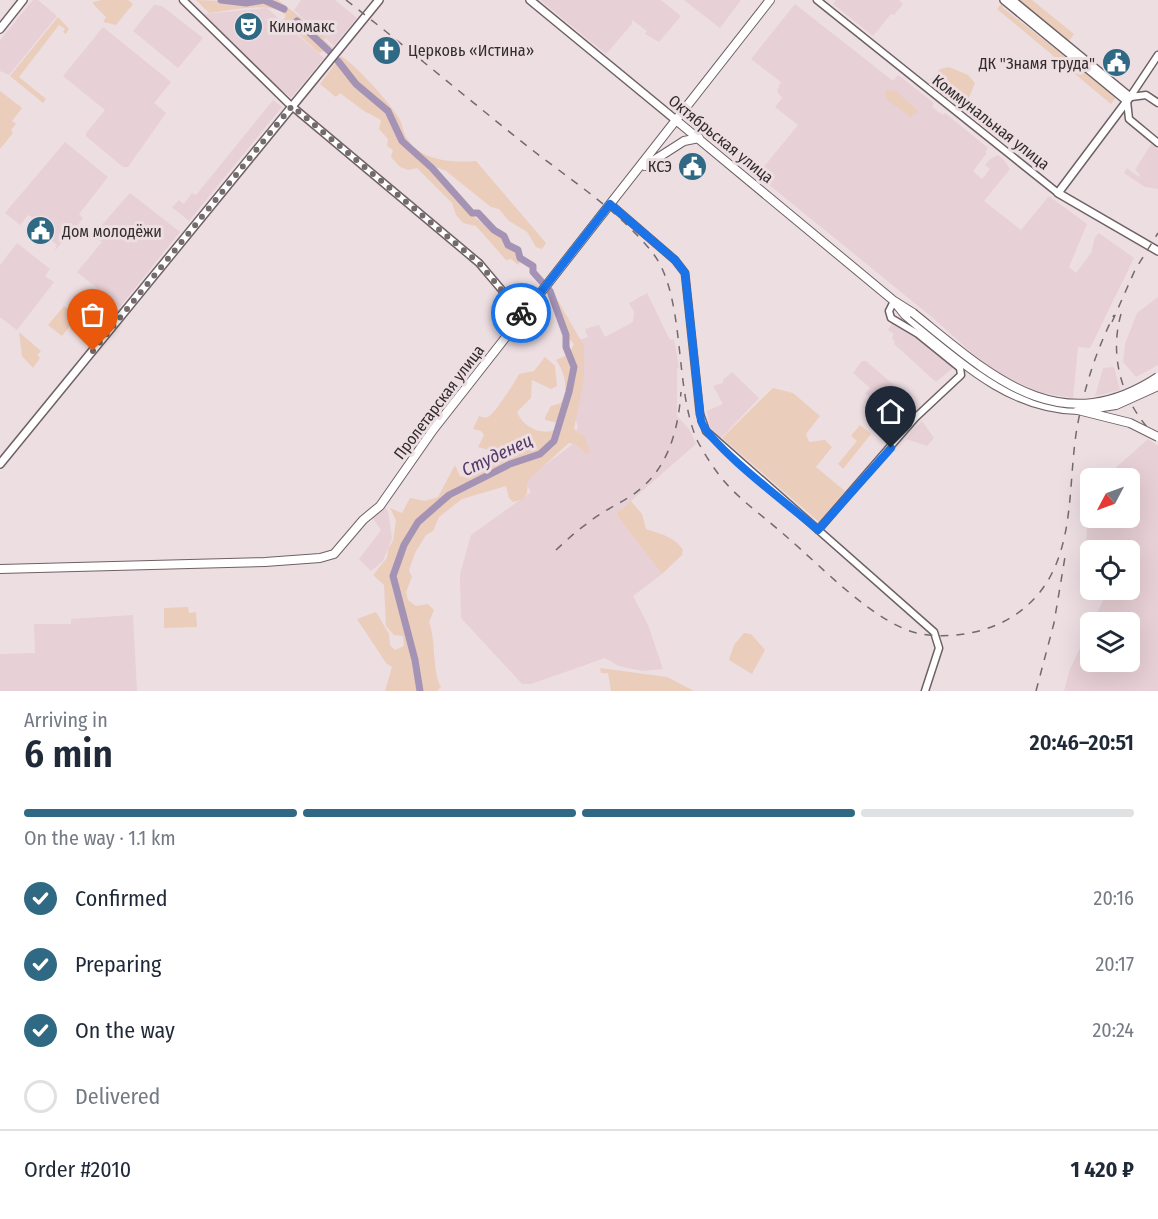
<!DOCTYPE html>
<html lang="en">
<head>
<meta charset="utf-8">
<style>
	:root { --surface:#fff; --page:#f2f2f3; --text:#1f2937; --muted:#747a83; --line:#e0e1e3; --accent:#306983 }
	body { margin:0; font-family:"Fira Sans Condensed",sans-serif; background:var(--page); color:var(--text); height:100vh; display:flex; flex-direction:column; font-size:22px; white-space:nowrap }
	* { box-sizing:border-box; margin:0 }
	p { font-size:20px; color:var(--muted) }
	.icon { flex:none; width:33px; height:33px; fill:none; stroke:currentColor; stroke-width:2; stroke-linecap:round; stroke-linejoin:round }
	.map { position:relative; height:691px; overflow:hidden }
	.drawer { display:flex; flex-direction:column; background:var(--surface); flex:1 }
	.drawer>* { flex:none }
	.needle { width:39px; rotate:229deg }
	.tools { position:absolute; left:1080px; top:468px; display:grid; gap:12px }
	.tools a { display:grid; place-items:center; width:60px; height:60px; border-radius:9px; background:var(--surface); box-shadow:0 6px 24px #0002; font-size:30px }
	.pin { position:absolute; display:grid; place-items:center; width:51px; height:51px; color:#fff; margin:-62px -26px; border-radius:50% 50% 50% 0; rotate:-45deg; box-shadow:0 0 6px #0007 }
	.pin .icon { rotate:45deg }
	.courier { position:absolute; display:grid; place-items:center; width:60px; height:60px; margin:-30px; border:4px solid #1a73e8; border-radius:50%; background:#fff; color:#222; box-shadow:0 2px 8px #0007 }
	.head em { font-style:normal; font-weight:600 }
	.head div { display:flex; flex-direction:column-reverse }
	.head { display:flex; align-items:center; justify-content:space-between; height:102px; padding:0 24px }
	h1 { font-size:39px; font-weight:600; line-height:45px }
	.bar { display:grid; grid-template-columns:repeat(4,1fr); gap:9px 6px; align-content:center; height:72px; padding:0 24px }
	.bar i { height:8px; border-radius:4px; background:var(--line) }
	.bar .selected { background:var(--accent) }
	.bar p { grid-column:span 4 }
	.line { display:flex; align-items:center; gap:15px; padding:0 24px; border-top:2px solid var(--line) }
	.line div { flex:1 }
	ol { padding:0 24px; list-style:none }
	li { display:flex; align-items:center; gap:18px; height:66px }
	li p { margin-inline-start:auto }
	li .icon { padding:6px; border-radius:50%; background:var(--accent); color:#fff; stroke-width:4 }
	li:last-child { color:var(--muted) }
	li i { width:33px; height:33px; border:3px solid var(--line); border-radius:50% }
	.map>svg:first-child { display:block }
	.built { fill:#e7d0d6 }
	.green { fill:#ebcdbc }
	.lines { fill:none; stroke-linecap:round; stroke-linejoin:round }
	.river { stroke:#a493b5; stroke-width:7 }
	.tertiary-casing { stroke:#6e6165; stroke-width:9 }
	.secondary-casing { stroke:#6e6165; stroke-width:10 }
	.primary-casing { stroke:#6e6165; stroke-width:10 }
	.tertiary { stroke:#fff; stroke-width:6 }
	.secondary { stroke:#fff; stroke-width:7 }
	.primary { stroke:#fff; stroke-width:8 }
	.rail { stroke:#736a6d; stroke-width:1.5; stroke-dasharray:8 8; stroke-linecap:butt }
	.primary-bridge-casing { stroke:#6e6165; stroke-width:10; stroke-linecap:butt }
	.primary-bridge { stroke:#fff; stroke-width:8 }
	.done { stroke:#746b6e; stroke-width:6; stroke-dasharray:0 10.8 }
	.route { stroke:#1a73e8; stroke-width:8 }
	.labels { text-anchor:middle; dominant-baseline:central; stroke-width:6; stroke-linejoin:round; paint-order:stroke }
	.poi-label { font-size:16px; fill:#332d2f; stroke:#eddee2; text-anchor:start }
	.street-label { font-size:16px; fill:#332d2f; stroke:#eddee2 }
	.water-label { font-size:18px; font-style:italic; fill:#523868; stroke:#eddee2 }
</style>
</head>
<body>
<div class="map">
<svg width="1158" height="691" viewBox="0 0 1158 691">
	<rect width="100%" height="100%" fill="#eddee2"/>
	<path class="built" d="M 33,0 L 38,0 L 57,16 L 9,75 L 0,71 L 0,40 Z
		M 301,0 L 335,0 L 357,18 L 334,46 L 294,10 Z
		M 540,0 L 661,0 L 681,16 L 659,42 L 645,34 L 647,31 L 632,20 L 632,24 L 606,54 Z
		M 684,0 L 741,0 L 720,28 Z
		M 836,0 L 899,0 L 903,4 L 894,15 L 891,14 L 873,36 L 833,4 Z
		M 795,4 L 893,81 L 898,75 L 934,103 L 932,107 L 943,115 L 945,113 L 988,148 L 985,152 L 987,153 L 973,171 L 982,179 L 990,169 L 985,165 L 990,159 L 998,155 L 1003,159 L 1010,169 L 984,201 L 1021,230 L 1049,196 L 1087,224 L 1069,267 L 1076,273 L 1091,253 L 1095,237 L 1099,233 L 1134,258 L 1090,348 L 1078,347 L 1073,398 L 1032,391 L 1003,377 L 984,364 L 933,318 L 757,175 L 798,125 L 775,107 L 782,98 L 777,91 L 781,82 L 751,59 Z
		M 154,5 L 162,6 L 203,38 L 178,68 L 133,31 Z
		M 267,8 L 324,58 L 291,98 L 265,76 L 204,14 Z
		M 103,27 L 171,82 L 154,103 L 166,113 L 128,167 L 123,167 L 86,136 L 86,133 L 105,110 L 63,76 Z
		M 273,100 L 282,107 L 189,221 L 172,207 L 179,200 L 184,204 L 192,193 L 196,195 Z
		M 65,142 L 108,177 L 79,214 L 83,218 L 78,225 L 80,228 L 69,241 L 65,238 L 54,252 L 57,245 L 52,241 L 54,237 L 34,218 L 28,215 L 20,225 L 5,213 Z
		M 1151,144 L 1158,149 L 1158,189 L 1145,187 L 1124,173 L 1127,168 L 1139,177 L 1140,175 L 1135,170 Z
		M 130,193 L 180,232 L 120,307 L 77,272 L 102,242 L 95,236 L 99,228 Z
		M 17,243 L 50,269 L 45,276 L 54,282 L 17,330 L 0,317 L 0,265 Z
		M 647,293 L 670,340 L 674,339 L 679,367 L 677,368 L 677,416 L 689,429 L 696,444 L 616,514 L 662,574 L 633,596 L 648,625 L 663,669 L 642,671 L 619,666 L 605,658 L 531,684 L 522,684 L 461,618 L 460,574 L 471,535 L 531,492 L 524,481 L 573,444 L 578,426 L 574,416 L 574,342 L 588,337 L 585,329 L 599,325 L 605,337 L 633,322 L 634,312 L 629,303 Z
		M 1158,297 L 1158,365 L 1136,377 L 1123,362 L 1125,344 L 1137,313 Z
		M 892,323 L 921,340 L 954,367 L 936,382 L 894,344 L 895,342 L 892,338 L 894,334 L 888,330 Z
		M 862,361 L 866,361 L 894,385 L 878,404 L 865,393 L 870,388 L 853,373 Z
		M 1114,367 L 1120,390 L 1095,396 L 1103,368 Z
		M 732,372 L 759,398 L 721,438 L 710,427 L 707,411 L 723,404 L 713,386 L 723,383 L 723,380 Z
		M 922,421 L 934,438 L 927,446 L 906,439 Z
		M 1148,439 L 1158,446 L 1158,691 L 1064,691 L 1070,669 L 1090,627 L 1090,662 L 1130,662 L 1130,622 L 1093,622 L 1108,590 L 1130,590 L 1130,550 L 1090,550 L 1090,557 L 1086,545 L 1089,492 L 1090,518 L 1130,518 L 1130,478 L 1104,478 Z
		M 384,507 L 388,511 L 392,538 L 383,561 L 371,571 L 359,559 L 381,530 L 372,517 Z
		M 133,615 L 137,691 L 0,691 L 0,654 L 35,653 L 34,624 L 71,624 L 71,619 Z"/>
	<path class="green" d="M 102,0 L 128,0 L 133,4 L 116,25 L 103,22 L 106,17 L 93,4 L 93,2 Z
		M 196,0 L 247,2 L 278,0 L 326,37 L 324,40 L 333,48 L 319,53 L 283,20 L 286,16 C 275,0 227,11 209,13 Z
		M 1018,0 L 1032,0 L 1074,34 L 1069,41 Z
		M 1002,3 L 1003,8 L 1075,64 L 1080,72 L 1086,73 L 1116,97 L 1111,104 L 997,9 Z
		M 58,17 L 69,29 L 66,34 L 63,32 L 65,29 L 59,25 L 19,77 L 46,99 L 43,103 L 10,76 Z
		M 341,56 C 357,66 389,102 399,118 C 403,125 403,134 408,140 C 422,161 453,163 476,161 L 546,243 L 542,249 L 536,247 L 527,232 L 509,221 L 499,209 L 491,207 L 446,171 L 433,166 L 432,172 L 469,213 L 499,235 L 521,260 L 518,265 L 511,259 L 506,260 L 476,226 L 463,223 L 456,215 L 452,203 L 417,168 L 408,170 L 400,167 L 391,157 L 393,150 L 387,146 L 388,139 L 379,129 L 381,120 L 364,111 L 340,93 L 336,97 L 320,84 Z
		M 949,67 L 968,75 L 975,83 L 968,100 L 957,101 L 930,80 L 940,69 Z
		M 886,90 L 896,91 L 918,111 L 911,117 L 885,98 Z
		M 0,91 L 22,108 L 12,121 L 16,124 L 11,130 L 13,133 L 0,149 Z
		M 557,299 L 584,346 L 584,378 L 574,429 L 585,437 L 590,452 L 586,454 L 577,445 L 569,443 L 528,480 L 527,493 L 523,499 L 513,502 L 509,498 L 506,486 L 462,499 L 439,517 L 433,531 L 426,535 L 415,553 L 409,570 L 412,577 L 406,592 L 408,600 L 416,606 L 428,604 L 434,610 L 429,622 C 436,638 432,672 441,687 L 437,691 L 385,691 L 392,667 L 386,663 L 357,619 L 376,612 L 389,634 L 390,645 L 395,650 L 404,646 L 403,636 L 394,635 L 386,626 L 384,585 L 373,575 L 387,558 L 388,549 L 393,541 L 396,520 L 390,508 L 402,513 L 410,498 L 425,501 L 438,497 L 455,465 L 460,476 C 474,480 495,463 502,452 L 500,448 L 488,450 L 478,447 L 484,435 L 481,431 L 473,429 L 479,416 C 482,417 484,418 488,417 C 494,415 515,382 519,374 L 534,371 L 545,357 L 555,366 L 557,386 L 551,389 L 532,380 L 531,398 L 517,412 C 524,429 543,436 559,429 L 558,423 L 545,420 L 545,417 L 551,406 L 561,403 C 569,389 565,373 556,360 L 569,354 L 574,344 L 562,331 Z
		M 64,306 L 77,317 L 62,336 L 48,325 Z
		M 19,332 L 41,351 L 37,355 L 40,358 L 33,368 L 22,356 Z
		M 773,388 L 793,393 L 820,416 L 806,434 L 809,442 L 825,440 L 832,447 L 816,467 L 845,491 L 819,522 L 722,438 Z
		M 860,425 L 871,434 L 843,469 L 838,464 L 857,441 L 851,436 Z
		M 631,501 L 642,514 L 646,529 C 660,534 674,536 683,550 L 682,555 L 662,574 L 616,514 Z
		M 188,607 L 189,613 L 196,612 L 197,627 L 164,628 L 164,608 Z
		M 744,633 L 751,634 L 765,650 L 752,674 L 729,660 L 734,645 Z
		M 600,668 L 667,677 L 694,691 L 611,691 L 608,673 L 601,673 Z"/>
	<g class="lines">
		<path class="river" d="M 221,0 L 246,3 L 264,0 L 284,9
			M 297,21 L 330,52
			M 338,61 L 356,84 L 388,111 L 402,141 L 432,168 L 472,213 L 478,213 L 494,230 L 504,236 L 508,245 L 518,250 L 520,258 L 533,266 L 533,272 L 550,291 L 566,335 L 566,347 L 574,367 L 569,392 L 554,441 L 540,454 L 510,464 L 449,495 L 418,522 L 404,545 L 393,576 L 415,660 L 420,691"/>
		<defs>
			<path id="tertiary" d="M 183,0 L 288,103 L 479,263 L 523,315
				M 817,0 L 1058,193
				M 1130,97 L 1158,55
				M 1131,97 L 1146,95 L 1158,103
				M 1127,101 L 1129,119 L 1158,143
				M 610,204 L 675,260 L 685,273 L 700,414 L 706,431 L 934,632 L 939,648 L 925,691
				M 818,530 L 915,418 L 961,375 L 960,368 L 918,334 L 891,318 L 889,311 L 894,301"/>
			<path id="secondary" d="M 530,0 L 677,121
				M 1004,0 L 1127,101
				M 1012,0 L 1130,97 L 1058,193 L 1158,251
				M 0,29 L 23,0
				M 0,464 L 379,0"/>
			<path id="primary" d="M 677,121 L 894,301 L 913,313
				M 645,166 L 684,141 L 699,138
				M 897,305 L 905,315 C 957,358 1007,409 1078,410
				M 0,569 L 265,562 L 320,558 L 334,554 L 363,520 L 380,506 L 433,430 L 770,0"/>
		</defs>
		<use href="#tertiary" class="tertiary-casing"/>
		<use href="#secondary" class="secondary-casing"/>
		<use href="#primary" class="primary-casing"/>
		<use href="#tertiary" class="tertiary"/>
		<use href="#secondary" class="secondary"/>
		<use href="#primary" class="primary"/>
		<path class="rail" d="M 346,0 C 409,49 469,100 531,149 C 572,181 619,211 652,252 C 687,296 673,389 698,442 C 705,455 714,469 724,481 C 742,502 767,519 788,538 C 821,566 877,626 921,634 C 959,640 1003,630 1031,602 C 1077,557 1067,486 1077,428 C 1084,388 1096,351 1114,315
			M 1121,314 C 1108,360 1124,406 1158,439
			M 1112,322 L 1135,270 L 1158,233
			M 556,550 C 566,541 576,531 588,523 C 601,512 617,505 631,496 C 667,472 678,433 681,392
			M 1036,691 L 1054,623 L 1066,551"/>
		<defs>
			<path id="primary-bridge" d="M 913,313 C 989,374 1058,443 1158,377
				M 1089,409 L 1116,405 L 1158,386
				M 1078,410 L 1130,423 L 1158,437"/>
		</defs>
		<use href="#primary-bridge" class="primary-bridge-casing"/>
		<use href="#primary-bridge" class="primary-bridge"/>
	</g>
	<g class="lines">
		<path class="done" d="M 93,351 L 292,106 L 479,263 L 521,313"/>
		<path class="route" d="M 521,313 L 523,315 L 610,204 L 675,260 L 685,273 L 701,421 C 710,446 794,509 818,530 L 891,448"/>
	</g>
	<defs>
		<symbol id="theatre-disc" viewBox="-11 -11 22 22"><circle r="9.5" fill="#306983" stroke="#eddee2"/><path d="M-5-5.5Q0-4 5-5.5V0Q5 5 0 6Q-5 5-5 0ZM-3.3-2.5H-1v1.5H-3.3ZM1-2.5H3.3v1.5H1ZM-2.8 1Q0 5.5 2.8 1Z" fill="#fff"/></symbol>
		<symbol id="church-disc" viewBox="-11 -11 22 22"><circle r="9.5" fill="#306983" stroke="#eddee2"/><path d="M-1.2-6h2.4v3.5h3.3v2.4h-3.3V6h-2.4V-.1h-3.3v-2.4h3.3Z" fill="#fff"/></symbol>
		<symbol id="civic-disc" viewBox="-11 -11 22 22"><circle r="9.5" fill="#306983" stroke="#eddee2"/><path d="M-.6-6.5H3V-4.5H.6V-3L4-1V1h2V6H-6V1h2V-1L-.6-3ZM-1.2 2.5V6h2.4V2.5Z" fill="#fff"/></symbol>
	</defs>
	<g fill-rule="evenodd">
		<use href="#theatre-disc" x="232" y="10" width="33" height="33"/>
		<use href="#church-disc" x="370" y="34" width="33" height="33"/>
		<use href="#civic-disc" x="1100" y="46" width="33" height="33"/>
		<use href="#civic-disc" x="676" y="150" width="33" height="33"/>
		<use href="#civic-disc" x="24" y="214" width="33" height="33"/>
	</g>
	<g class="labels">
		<g class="poi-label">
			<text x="269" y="26">Киномакс</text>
			<text x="408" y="50">Церковь «Истина»</text>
			<text x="1095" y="63" text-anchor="end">ДК "Знамя труда"</text>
			<text x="672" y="166" text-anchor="end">КСЭ</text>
			<text x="62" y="231">Дом молодёжи</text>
		</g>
		<g class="street-label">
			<text transform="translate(991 122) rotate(38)">Коммунальная улица</text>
			<text transform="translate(721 139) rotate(39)">Октябрьская улица</text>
			<text transform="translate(439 402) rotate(-53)">Пролетарская улица</text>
		</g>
		<g class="water-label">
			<text transform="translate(497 455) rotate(-25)">Студенец</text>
		</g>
	</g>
</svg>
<div class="tools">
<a><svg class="needle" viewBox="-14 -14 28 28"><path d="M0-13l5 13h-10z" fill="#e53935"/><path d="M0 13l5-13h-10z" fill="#747a83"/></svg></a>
<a><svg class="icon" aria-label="locate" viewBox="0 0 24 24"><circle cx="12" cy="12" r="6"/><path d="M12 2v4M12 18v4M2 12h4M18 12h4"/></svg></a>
<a><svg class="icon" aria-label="layers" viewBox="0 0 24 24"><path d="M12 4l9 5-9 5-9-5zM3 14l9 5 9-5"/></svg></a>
</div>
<div class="pin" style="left:93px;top:351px;background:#ea580c"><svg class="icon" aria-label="bag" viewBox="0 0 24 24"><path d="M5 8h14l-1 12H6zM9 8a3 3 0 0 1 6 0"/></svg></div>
<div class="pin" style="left:891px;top:448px;background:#1f2937"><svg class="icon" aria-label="home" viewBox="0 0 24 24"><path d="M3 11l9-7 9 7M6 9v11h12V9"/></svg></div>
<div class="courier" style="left:521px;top:313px"><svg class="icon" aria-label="bike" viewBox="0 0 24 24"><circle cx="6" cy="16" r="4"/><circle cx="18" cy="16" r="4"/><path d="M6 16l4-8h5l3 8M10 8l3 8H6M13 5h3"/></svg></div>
</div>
<section class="drawer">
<div class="head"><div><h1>6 min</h1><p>Arriving in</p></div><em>20:46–20:51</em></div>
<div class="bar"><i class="selected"></i><i class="selected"></i><i class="selected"></i><i></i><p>On the way · 1.1 km</p></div>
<ol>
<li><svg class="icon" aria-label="check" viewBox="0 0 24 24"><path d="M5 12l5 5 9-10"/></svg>Confirmed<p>20:16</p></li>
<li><svg class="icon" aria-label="check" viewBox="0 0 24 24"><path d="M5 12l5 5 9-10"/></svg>Preparing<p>20:17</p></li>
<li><svg class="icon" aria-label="check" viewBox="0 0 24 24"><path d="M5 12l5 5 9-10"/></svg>On the way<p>20:24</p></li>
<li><i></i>Delivered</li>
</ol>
<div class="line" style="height:78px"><div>Order #2010</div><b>1 420 ₽</b></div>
</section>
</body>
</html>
